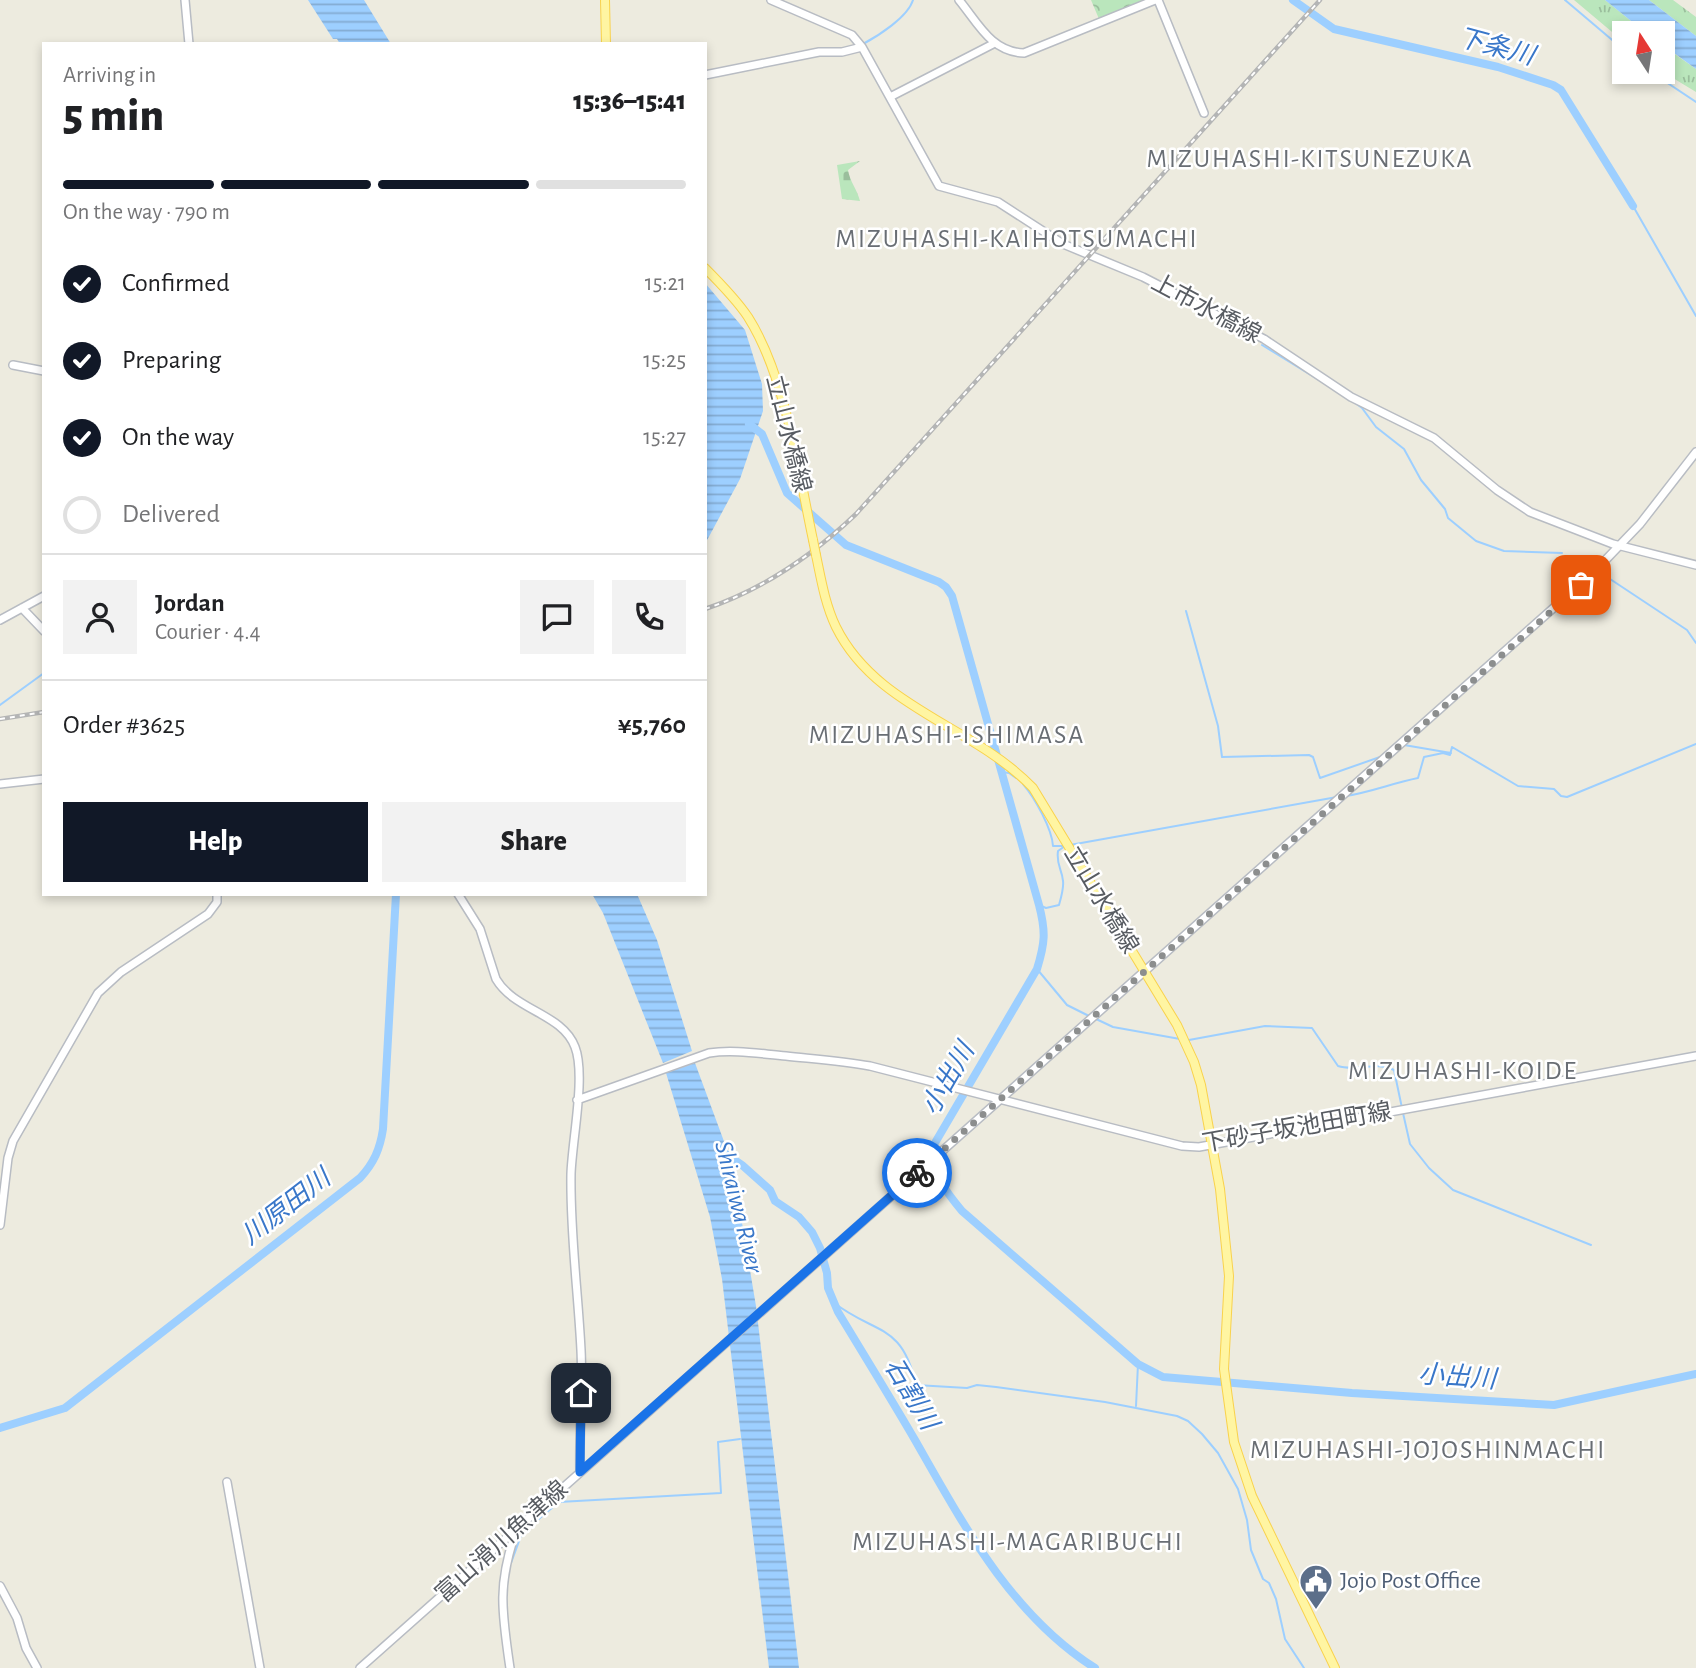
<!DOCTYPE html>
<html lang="en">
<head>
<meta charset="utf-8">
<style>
	:root { --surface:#fff; --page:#f2f2f2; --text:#202124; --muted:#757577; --line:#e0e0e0; --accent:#111827 }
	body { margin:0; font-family:"Alegreya Sans","Noto Sans JP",sans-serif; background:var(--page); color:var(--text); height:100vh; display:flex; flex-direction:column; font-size:26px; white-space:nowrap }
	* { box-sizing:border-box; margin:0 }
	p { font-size:23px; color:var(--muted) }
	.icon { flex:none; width:38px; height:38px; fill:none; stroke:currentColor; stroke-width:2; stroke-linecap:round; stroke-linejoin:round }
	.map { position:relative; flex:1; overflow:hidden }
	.details { position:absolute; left:42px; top:42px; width:665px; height:854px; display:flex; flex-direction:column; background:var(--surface); border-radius:0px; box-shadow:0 4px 10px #0003 }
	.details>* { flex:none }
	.needle { width:46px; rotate:348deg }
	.buttons { position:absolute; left:1612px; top:21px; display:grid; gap:14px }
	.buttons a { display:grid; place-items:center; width:63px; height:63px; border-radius:0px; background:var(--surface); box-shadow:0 4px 10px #0003; font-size:35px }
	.pin { position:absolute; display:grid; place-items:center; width:60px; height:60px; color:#fff; margin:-30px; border-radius:14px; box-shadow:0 4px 10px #0006 }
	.courier { position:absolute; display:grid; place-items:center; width:70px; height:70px; margin:-35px; border:5px solid #1a73e8; border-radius:50%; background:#fff; color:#222; box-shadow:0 2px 9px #0007 }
	.overview em { font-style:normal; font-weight:800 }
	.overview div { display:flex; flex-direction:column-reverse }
	.overview { display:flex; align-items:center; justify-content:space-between; height:119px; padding:0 21px }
	h1 { font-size:46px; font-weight:800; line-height:52px }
	.bar { display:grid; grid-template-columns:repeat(4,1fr); gap:10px 7px; align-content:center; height:84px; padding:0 21px }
	.bar i { height:9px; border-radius:5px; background:var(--line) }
	.bar .on { background:var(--accent) }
	.bar p { grid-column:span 4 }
	.line { display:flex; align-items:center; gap:18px; padding:0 21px; border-top:2px solid var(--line) }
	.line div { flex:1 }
	.round { display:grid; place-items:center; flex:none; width:74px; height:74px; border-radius:0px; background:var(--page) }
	ol { padding:0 21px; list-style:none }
	li { display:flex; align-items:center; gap:21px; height:77px }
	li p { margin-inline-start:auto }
	li .icon { padding:7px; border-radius:50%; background:var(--accent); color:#fff; stroke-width:4 }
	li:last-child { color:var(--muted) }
	li i { width:38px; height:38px; border:4px solid var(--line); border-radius:50% }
	.action { display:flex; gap:14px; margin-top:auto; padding:14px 21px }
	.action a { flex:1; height:80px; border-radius:0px; background:var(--accent); color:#fff; font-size:28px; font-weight:800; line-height:80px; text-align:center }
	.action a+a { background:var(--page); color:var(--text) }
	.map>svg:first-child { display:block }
	.grass { fill:url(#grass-tufts) }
	.cemetery { fill:url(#cemetery-stones) }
	.park { fill:url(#park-crowns) }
	.water { fill:url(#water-rules) }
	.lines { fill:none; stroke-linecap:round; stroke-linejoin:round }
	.stream { stroke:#9dcfff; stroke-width:2 }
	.river { stroke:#9dcfff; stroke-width:8 }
	.secondary-casing { stroke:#b8bcc3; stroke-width:10 }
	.primary-casing { stroke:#f9d24c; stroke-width:10 }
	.secondary { stroke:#fff; stroke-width:7 }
	.primary { stroke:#fff5a2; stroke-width:8 }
	.rail-casing { stroke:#b4b5b5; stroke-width:4.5 }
	.rail { stroke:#fff; stroke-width:2; stroke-dasharray:5; stroke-linecap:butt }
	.primary-bridge-casing { stroke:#f9d24c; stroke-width:10; stroke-linecap:butt }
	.primary-bridge { stroke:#fff5a2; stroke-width:8 }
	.done { stroke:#8c8e8e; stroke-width:7; stroke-dasharray:0 12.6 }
	.route { stroke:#1a73e8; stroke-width:9 }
	.labels { text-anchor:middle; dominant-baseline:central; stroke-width:5; stroke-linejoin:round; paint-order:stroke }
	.street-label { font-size:24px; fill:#585c62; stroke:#fff }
	.service-label { font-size:24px; fill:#4e5e75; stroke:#fff; text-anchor:start }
	.water-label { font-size:26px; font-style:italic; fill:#3977c9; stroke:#fff }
	.neighbourhood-label { font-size:26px; letter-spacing:2px; fill:#696e74; stroke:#fff }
</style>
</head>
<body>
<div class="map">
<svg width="1696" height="1668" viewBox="0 0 1696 1668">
	<defs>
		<pattern id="grass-tufts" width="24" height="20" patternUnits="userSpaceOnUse" patternTransform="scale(1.75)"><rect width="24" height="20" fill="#bae6bc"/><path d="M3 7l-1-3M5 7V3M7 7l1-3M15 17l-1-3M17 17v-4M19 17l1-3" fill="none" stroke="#9abe9c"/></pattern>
		<pattern id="cemetery-stones" width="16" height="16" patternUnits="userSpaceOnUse" patternTransform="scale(1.75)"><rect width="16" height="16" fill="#bae6bc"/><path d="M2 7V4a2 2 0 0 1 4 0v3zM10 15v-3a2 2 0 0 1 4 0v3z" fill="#9abe9c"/></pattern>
		<pattern id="park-crowns" width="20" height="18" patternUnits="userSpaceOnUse" patternTransform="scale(1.75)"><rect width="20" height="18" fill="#bae6bc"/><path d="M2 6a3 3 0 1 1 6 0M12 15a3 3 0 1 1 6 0" fill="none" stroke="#9abe9c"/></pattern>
		<pattern id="water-rules" width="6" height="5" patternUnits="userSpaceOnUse" patternTransform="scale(1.75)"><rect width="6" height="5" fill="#9dcfff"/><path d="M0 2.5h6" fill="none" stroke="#83abd2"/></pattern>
	</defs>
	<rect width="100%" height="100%" fill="#edebdf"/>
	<path class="grass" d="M 1574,0 L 1605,0 L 1646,33 L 1624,33 L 1624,42 Z
		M 1649,0 L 1673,0 L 1696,17 L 1696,36 Z
		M 1662,45 L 1696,69 L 1696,92 L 1663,72 Z"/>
	<path class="cemetery" d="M 860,161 L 848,170 C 850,182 857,189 860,201 L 842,199 L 837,165 Z"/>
	<path class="park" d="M 1091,0 L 1147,0 L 1099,19 Z"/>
	<path class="water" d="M 308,0 L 364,0 L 391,44 L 340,44 L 337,39 L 333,39 Z
		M 1605,0 L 1649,0 L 1696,36 L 1696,69 L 1663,45 L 1662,33 L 1646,33 Z
		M 705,283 L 745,330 L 762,384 L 763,411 L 740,479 L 705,544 Z
		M 592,894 L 637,894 L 657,940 L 692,1051 L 663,1063 L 603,913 Z
		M 695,1063 L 732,1163 L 756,1306 L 799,1668 L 769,1668 L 722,1279 L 710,1217 L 666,1073 Z"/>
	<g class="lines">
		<path class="stream" d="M 1565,0 L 1624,50
			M 863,44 C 878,36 908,17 913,0
			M 1651,72 L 1696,102
			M 1633,206 L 1696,316
			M 1262,345 L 1332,388
			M 1354,402 L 1362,408 L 1376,427 L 1404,449 L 1421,480 L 1445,509 L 1448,518 L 1476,541 L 1504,551 L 1562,553
			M 1579,557 L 1592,566
			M 1601,573 L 1687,630 L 1696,643
			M 1186,611 L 1218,726 L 1222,757 L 1309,755 L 1313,757 L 1320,778 L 1380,757
			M 0,705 L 44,673
			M 1404,745 L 1451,753
			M 1002,772 L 1009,773 L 1016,778
			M 1023,784 C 1035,798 1052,829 1053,846 L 1064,846
			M 1346,796 C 1371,792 1393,783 1418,778 L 1424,757 L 1443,753 L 1450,755 L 1452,747 L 1518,786 L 1554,789 L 1561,796 L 1567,797 L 1696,744
			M 1070,845 L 1337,797
			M 1039,905 L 1046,908 L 1059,905 C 1061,898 1064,888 1063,881 C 1062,869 1056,865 1058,851 L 1065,846
			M 1037,969 L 1067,1005 L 1089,1016
			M 1094,1018 L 1113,1027 L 1180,1039
			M 1189,1040 L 1265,1026 L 1312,1028 L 1338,1066 C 1356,1072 1376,1061 1394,1070 L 1402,1108
			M 1403,1113 L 1410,1144 L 1429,1168 L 1453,1190 L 1591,1245
			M 833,1302 C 875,1335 902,1322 916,1385 L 967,1388 L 977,1385 L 996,1387 L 1105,1402 L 1177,1416 L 1188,1421 L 1202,1434 L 1218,1453 L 1238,1489 L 1247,1520 L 1251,1550 L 1263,1579 L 1269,1583 L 1276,1599 L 1285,1639 L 1304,1668
			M 1136,1406 L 1138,1364
			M 511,1563 L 522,1533 L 559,1502 L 721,1493 L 718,1442 L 740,1439"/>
		<path class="river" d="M 1293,0 L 1334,29 L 1498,67 L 1553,85 L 1561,90 L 1633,206
			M 749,424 L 762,434 L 787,493 L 846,545 L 939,582 L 946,587 L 952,596 L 1039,905 C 1046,932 1045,943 1037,969 L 932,1148 C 931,1173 947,1193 962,1211 L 1138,1364 L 1163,1377 L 1352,1393 L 1554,1405 L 1696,1374
			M 723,1152 L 742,1165 L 770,1190 L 775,1201 L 799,1217 L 812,1232 L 820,1248 L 827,1273 L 828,1288 L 838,1312 C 864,1355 890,1397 915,1440 C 963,1524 1011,1615 1095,1668
			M 0,1428 L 65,1408 L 360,1178 C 374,1163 380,1149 383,1129 L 396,894"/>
		<defs>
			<path id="secondary" d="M 185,0 L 189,44
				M 771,0 L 852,35 L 862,47 L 939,186 L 998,202 L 1063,244 L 1143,277 L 1264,339 L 1351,397 L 1434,438 L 1497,490 L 1530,512 L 1613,544 L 1696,565
				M 959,0 C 978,23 991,52 1024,53 L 1155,0
				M 1158,0 L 1204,113
				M 705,75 L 819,52 L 842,52 L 862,47
				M 890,97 L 993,44
				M 13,365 L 44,371
				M 22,608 L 44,631
				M 0,620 L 44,596
				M 0,784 L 44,779
				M 458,894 L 480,929 L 496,979 C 515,1011 562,1013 575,1047 C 586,1075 572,1141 571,1174 C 570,1233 578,1291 581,1350 C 583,1390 579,1431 580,1472
				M 577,1100 L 709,1053 C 734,1049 761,1054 786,1056 C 814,1059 842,1061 870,1066 L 1182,1146 L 1199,1147 L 1696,1056
				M 0,1225 L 8,1158 L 13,1141 L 98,993 L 121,972 L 208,914 L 217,902 L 217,894
				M 227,1482 L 260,1668
				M 0,1586 L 17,1618 L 26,1648 L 37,1668
				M 360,1668 L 1594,572 L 1640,524 L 1696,452
				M 510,1668 C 502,1613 497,1585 516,1531"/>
			<path id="primary" d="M 605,0 L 606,44
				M 705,268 C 720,283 736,299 748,317 C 786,377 798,470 813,540
				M 816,555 C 821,579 825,604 836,627 C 876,708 974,726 1033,788 L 1177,1025 L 1194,1062 L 1201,1085 L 1220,1189 L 1229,1276 L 1224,1369 L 1234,1442 L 1252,1496 L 1335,1668"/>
		</defs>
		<use href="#secondary" class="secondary-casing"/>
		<use href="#primary" class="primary-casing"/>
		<use href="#secondary" class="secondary"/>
		<use href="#primary" class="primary"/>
		<defs>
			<path id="rail" d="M 705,609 C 762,590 813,555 856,514 L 1320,0
				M 0,719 L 44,712"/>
		</defs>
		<use href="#rail" class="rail-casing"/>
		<use href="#rail" class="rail"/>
		<defs>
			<path id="primary-bridge" d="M 813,540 L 816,555"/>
		</defs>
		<use href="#primary-bridge" class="primary-bridge-casing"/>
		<use href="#primary-bridge" class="primary-bridge"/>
	</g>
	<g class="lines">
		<path class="done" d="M 917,1173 L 1581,585"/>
		<path class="route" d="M 581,1393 L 580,1472 L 917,1173"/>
	</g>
	<defs>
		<symbol id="civic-pin" viewBox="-11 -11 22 30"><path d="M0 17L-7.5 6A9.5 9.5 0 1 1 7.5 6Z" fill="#5c6f8a" stroke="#fff"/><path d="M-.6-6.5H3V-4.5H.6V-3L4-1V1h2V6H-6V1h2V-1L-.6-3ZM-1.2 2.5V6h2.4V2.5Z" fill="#fff"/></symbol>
	</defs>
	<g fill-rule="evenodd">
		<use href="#civic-pin" x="1297" y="1562" width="38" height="52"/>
	</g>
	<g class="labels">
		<g class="street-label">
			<text transform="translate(1206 309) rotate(28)">上市水橋線</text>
			<text transform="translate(788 434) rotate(76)">立山水橋線</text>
			<text transform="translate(1101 900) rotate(59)">立山水橋線</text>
			<text transform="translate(1297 1128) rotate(-10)">下砂子坂池田町線</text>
			<text transform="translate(502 1542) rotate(-42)">富山滑川魚津線</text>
		</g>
		<g class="service-label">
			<text x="1340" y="1581">Jojo Post Office</text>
		</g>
		<g class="water-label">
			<text transform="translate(1496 47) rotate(15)">下条川</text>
			<text transform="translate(948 1079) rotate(-60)">小出川</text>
			<text transform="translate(286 1207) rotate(-38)">川原田川</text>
			<text transform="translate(739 1207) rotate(76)">Shiraiwa River</text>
			<text transform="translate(1457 1377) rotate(4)">小出川</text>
			<text transform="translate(911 1394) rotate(59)">石割川</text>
		</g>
		<g class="neighbourhood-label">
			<text x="1310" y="159">MIZUHASHI-KITSUNEZUKA</text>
			<text x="1017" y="239">MIZUHASHI-KAIHOTSUMACHI</text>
			<text x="947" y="735">MIZUHASHI-ISHIMASA</text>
			<text x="1463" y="1071">MIZUHASHI-KOIDE</text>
			<text x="1428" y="1450">MIZUHASHI-JOJOSHINMACHI</text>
			<text x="1018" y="1542">MIZUHASHI-MAGARIBUCHI</text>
		</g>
	</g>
</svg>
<div class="buttons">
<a><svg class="needle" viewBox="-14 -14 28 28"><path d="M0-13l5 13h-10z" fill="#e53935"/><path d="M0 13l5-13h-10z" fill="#757577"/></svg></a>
</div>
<div class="pin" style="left:1581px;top:585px;background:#ea580c"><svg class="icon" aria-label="bag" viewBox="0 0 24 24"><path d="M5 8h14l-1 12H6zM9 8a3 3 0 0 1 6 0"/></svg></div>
<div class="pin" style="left:581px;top:1393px;background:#1f2937"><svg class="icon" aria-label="home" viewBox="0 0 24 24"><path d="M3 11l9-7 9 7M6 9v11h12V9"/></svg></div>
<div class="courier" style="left:917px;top:1173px"><svg class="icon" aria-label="bike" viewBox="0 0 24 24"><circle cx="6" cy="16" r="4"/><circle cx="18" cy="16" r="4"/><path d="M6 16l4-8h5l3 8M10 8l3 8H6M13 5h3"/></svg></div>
<section class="details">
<div class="overview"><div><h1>5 min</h1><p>Arriving in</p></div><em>15:36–15:41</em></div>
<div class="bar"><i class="on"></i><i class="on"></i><i class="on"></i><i></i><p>On the way · 790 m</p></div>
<ol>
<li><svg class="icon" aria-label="check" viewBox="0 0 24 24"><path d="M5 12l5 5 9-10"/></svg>Confirmed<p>15:21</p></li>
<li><svg class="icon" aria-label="check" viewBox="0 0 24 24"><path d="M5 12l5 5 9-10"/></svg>Preparing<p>15:25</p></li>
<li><svg class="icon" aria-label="check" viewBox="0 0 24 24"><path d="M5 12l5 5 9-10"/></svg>On the way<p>15:27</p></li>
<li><i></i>Delivered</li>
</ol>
<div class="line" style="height:126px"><a class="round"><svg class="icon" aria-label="person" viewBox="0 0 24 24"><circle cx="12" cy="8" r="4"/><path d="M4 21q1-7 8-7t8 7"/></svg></a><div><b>Jordan</b><p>Courier · 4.4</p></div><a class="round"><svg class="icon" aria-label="chat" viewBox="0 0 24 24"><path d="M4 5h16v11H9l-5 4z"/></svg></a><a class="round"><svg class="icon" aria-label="phone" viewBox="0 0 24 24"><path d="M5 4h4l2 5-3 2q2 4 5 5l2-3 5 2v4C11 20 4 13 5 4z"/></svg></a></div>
<div class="line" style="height:91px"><div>Order #3625</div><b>¥5,760</b></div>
<div class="action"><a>Help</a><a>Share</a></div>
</section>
</div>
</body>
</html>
